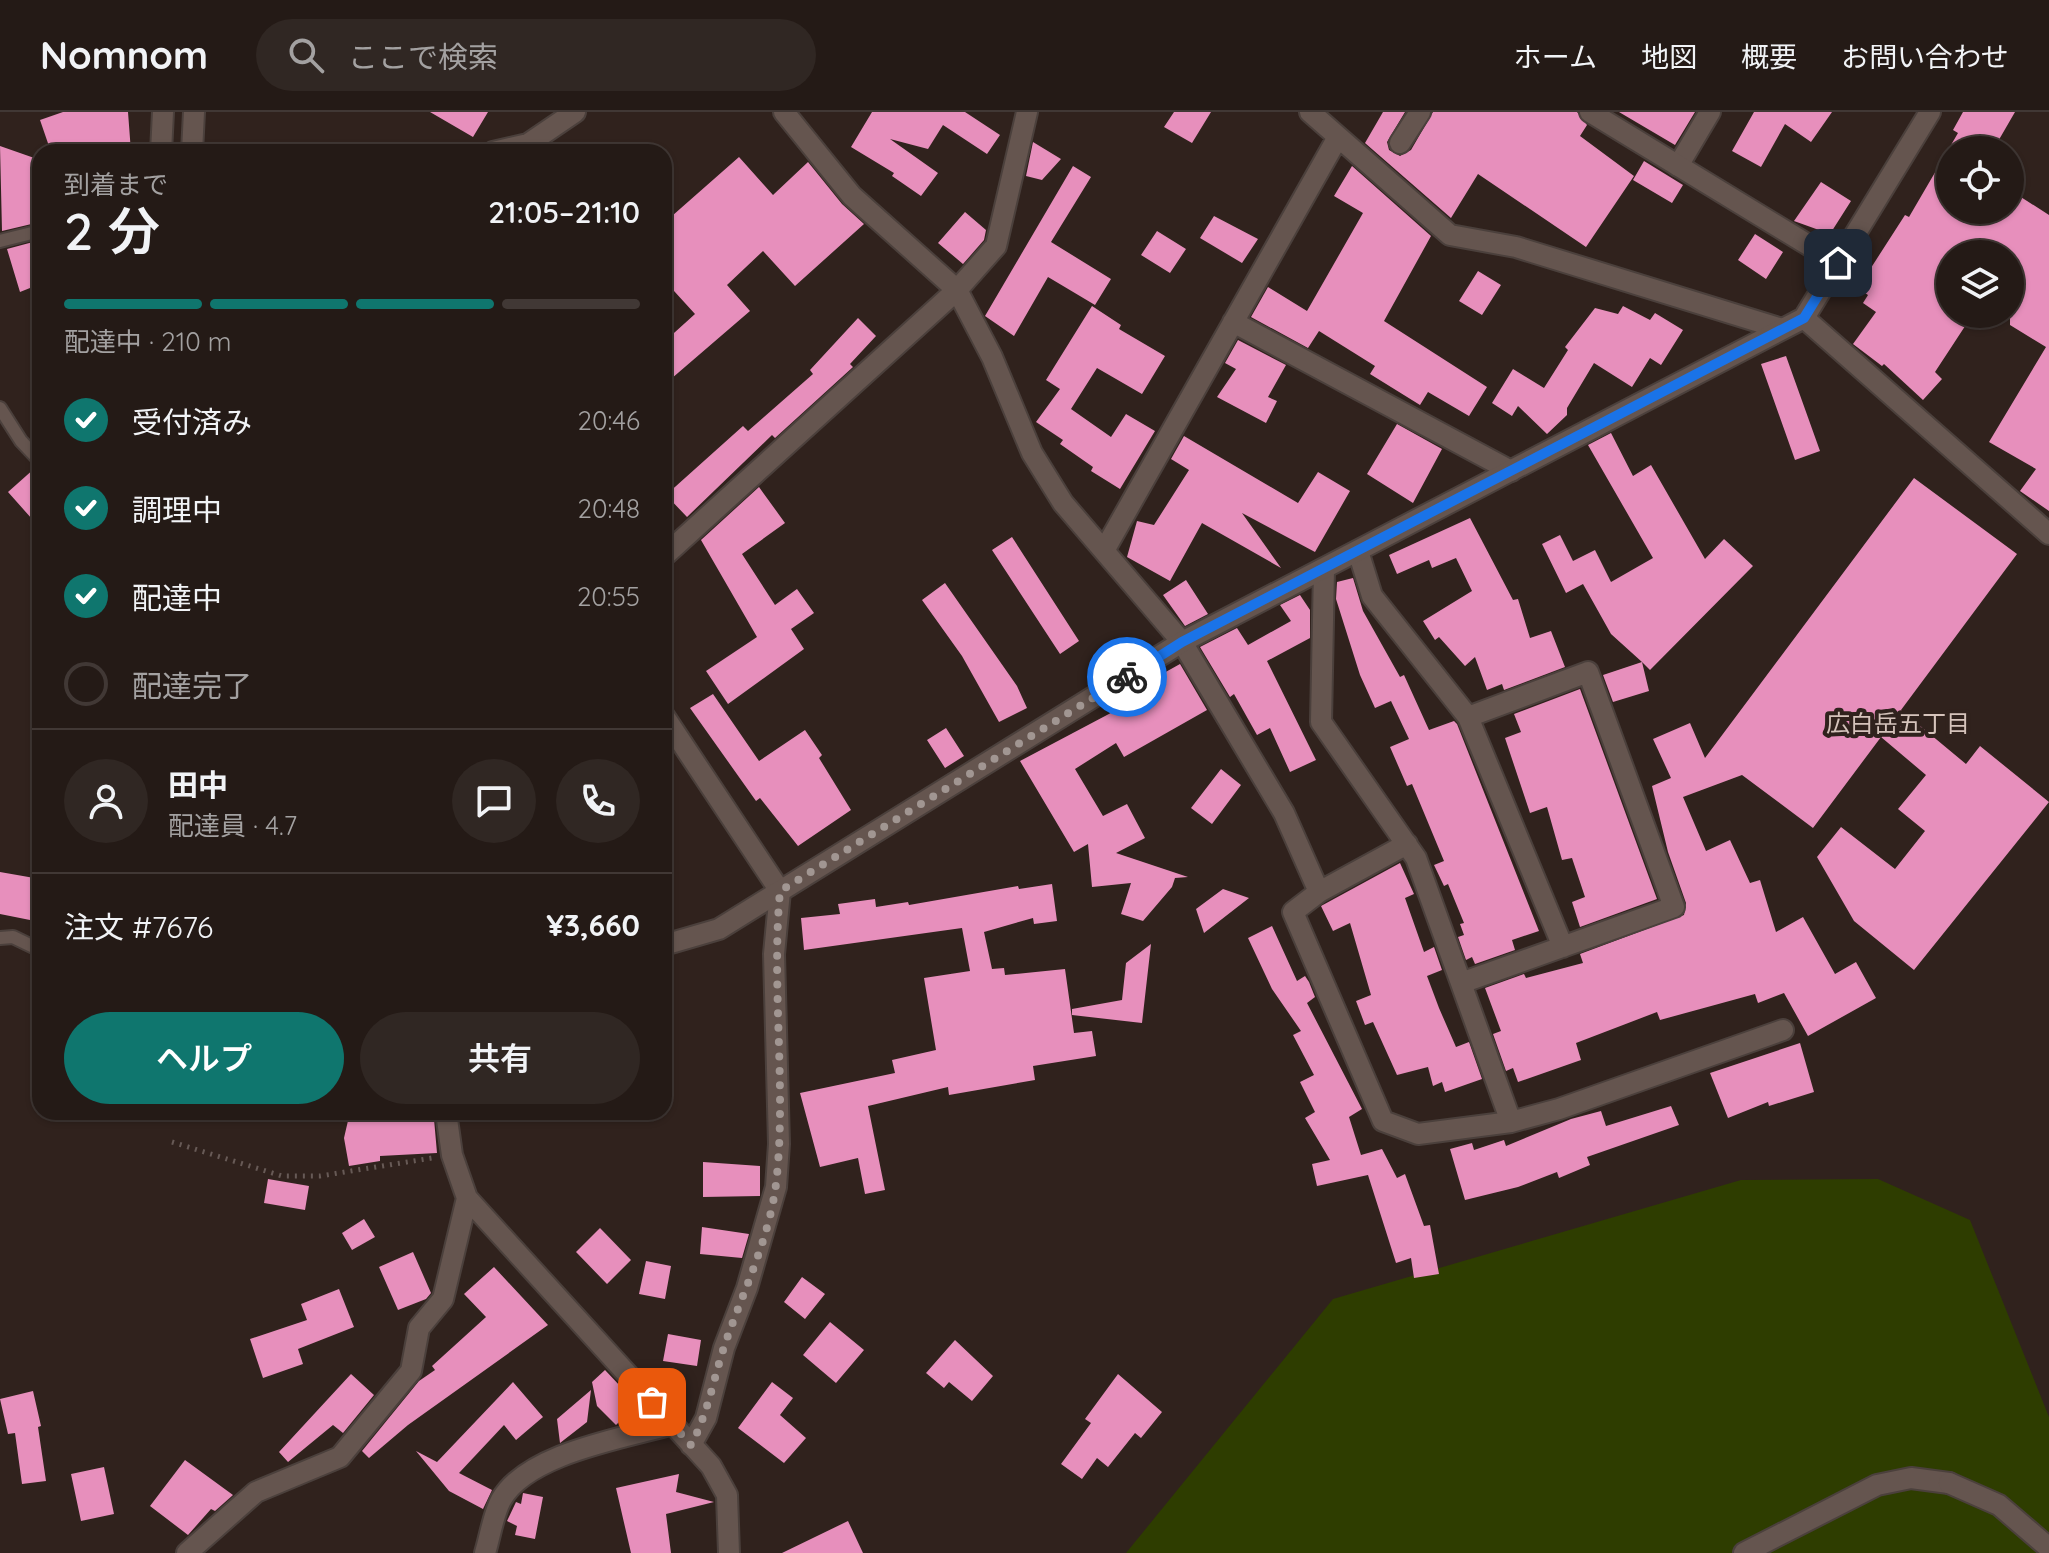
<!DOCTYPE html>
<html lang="ja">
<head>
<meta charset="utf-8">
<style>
	:root { --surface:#241a16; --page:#302723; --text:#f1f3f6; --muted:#a3a1a1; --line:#413835; --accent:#0f766e }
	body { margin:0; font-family:Quicksand,"Noto Sans JP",sans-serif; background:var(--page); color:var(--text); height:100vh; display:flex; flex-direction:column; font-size:30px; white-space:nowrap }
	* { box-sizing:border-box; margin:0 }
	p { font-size:26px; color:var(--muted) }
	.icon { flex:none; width:44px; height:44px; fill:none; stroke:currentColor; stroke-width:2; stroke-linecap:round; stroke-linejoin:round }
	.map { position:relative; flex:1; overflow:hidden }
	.details { position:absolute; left:32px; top:32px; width:640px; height:976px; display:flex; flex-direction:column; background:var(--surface); border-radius:24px; box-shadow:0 2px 6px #0004,0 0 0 2px var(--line) }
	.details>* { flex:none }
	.tools { position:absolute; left:1936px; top:24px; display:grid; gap:16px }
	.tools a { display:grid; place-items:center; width:88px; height:88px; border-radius:50%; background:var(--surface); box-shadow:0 2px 6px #0004,0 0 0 2px var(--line); font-size:40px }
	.pin { position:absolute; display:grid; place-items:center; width:68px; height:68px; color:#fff; margin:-34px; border-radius:16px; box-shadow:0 4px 12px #0006 }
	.courier { position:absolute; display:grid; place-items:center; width:80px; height:80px; margin:-40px; border:6px solid #1a73e8; border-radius:50%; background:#fff; color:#222; box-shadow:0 2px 10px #0007 }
	.head em { font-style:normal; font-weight:600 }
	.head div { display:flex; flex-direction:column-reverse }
	.head { display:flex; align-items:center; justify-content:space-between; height:136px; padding:0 32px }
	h1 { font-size:52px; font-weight:600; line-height:60px }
	.bar { display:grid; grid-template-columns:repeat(4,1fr); gap:12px 8px; align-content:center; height:96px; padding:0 32px }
	.bar i { height:10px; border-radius:6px; background:var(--line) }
	.bar .active { background:var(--accent) }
	.bar p { grid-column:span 4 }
	.line { display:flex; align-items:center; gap:20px; padding:0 32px; border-top:2px solid var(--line) }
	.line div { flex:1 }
	.round { display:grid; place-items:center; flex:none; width:84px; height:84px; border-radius:42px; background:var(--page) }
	ol { padding:0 32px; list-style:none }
	li { display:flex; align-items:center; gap:24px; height:88px }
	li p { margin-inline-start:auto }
	li .icon { padding:8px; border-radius:50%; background:var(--accent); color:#fff; stroke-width:4 }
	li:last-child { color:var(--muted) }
	li i { width:44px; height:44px; border:4px solid var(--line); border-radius:50% }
	.button { display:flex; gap:16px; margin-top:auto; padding:16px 32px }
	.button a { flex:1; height:92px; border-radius:48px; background:var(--accent); color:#fff; font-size:32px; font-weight:600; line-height:92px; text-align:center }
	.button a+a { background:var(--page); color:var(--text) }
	header { display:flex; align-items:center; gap:48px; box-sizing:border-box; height:112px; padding:0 40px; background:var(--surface); border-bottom:2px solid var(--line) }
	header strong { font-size:38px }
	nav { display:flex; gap:44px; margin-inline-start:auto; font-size:28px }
	.search { width:560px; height:72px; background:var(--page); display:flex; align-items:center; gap:20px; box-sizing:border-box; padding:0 28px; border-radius:44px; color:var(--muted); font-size:30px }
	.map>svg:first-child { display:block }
	.green { fill:#2e3d00 }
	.building { fill:#e78fbc }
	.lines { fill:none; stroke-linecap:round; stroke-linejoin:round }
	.lane-casing { stroke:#4b403c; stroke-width:16 }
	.street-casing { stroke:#4b403c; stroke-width:24 }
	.secondary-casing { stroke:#4b403c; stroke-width:24 }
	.path { stroke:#675a56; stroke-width:5; stroke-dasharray:2 6; stroke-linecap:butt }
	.lane { stroke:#65554f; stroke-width:12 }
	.street { stroke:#65554f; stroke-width:20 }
	.secondary { stroke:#65554f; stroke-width:20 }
	.done { stroke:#a19692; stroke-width:8; stroke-dasharray:0 14.4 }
	.route { stroke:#1a73e8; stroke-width:10 }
	.labels { text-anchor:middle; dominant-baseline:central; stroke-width:8; stroke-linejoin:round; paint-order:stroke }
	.neighbourhood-label { font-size:24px; fill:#d5c3bb; stroke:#30221d }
</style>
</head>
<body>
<header>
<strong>Nomnom</strong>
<div class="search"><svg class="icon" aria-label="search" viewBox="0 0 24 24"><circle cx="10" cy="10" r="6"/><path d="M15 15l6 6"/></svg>ここで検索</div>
<nav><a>ホーム</a><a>地図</a><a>概要</a><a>お問い合わせ</a></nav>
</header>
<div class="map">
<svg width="2049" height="1441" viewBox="0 0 2049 1441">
	<rect width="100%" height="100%" fill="#30221d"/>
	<path class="green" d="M 1878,1067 L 1970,1108 L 2049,1305 L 2049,1441 L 1126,1441 L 1333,1187 L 1741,1068 Z"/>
	<path class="building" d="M 63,0 L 128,0 L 131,40 L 51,40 L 40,8 Z
		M 430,0 L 488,0 L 473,25 Z
		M 872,0 L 965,0 L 1000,23 L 987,42 L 943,13 L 928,37 L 890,27 L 938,61 L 921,84 L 892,64 L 894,61 L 851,35 Z
		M 1174,0 L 1211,0 L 1192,31 L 1164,15 Z
		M 1383,0 L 1405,0 L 1387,30 L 1389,38 L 1400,44 L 1411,38 L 1433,0 L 1577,0 L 1587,13 L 1580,24 L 1634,64 L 1586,135 L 1478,62 L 1451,106 L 1365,31 Z
		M 1619,0 L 1695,0 L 1675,33 Z
		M 1754,0 L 1832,0 L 1811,30 L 1785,12 L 1761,55 L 1732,39 Z
		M 1963,0 L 2015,0 L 1993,38 L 1950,38 L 1950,98 L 2010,98 L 2010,78 L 2049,103 L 2049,399 L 2020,379 L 2036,357 L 1989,330 L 2046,235 L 2010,213 L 2010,142 L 1950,142 L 1950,202 L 1973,202 L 1935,260 L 1942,267 L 1923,288 L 1884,252 L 1882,254 L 1853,232 L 1876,200 L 1863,191 L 1868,183 L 1858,176 L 1905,103 L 1909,105 L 1958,21 L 1953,18 Z
		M 1033,30 L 1061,47 L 1042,68 L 1026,64 Z
		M 0,34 L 40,48 L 40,110 L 2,119 Z
		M 739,45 L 773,83 L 808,50 L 842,92 L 864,112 L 795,174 L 763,139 L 727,173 L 750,199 L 664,273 L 664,230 L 695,202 L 664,168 L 664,111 Z
		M 1644,49 L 1683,73 L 1672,91 L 1633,68 Z
		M 1073,54 L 1091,65 L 1051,130 L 1111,167 L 1095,193 L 1048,165 L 1014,224 L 985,204 Z
		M 1352,54 L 1431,124 L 1384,209 L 1487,275 L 1469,304 L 1428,280 L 1420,293 L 1370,262 L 1375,254 L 1319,219 L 1308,236 L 1251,205 L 1268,175 L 1307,199 L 1363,101 L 1334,84 Z
		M 1821,70 L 1851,89 L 1830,122 L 1794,109 Z
		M 965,100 L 986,118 L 984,128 L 963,152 L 938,131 Z
		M 1214,104 L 1258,127 L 1242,151 L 1200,126 Z
		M 1157,119 L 1186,137 L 1170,161 L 1141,143 Z
		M 1755,122 L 1783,140 L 1766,167 L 1738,148 Z
		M 33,130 L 40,152 L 40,172 L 20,180 L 7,137 Z
		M 1478,159 L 1501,173 L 1482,203 L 1459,189 Z
		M 1092,194 L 1121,213 L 1119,217 L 1165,244 L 1142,282 L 1097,256 L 1071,297 L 1111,325 L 1126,302 L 1155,319 L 1120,377 L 1091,359 L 1093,355 L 1060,332 L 1063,328 L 1036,310 L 1060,277 L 1046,268 Z
		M 1623,194 L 1650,208 L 1655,201 L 1683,218 L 1661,253 L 1650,246 L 1632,275 L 1594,251 L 1567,296 L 1567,303 L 1547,322 L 1518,294 L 1512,304 L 1492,291 L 1513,257 L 1544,276 L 1568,238 L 1565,235 L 1595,196 L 1618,202 Z
		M 858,206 L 876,224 L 850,252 L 853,255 L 775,326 L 772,323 L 687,405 L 666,383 L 743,314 L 748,319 L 813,262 L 810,258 Z
		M 1238,228 L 1286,253 L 1268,285 L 1277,289 L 1266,311 L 1217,285 L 1236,257 L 1225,251 Z
		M 1786,244 L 1820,339 L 1795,348 L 1761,252 Z
		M 1397,312 L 1442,337 L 1413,391 L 1367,362 Z
		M 1611,321 L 1633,364 L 1651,353 L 1705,447 L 1724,427 L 1753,454 L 1650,558 L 1642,550 L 1649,579 L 1613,590 L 1603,563 L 1642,550 L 1611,522 L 1583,472 L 1566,481 L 1542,432 L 1560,423 L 1573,449 L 1595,438 L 1611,470 L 1653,446 L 1588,333 Z
		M 1184,324 L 1298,391 L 1318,360 L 1350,379 L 1315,440 L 1242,401 L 1281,456 L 1202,411 L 1170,469 L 1127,445 L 1137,409 L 1154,413 L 1189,358 L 1171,347 Z
		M 35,356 L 40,358 L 40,416 L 8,380 Z
		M 1914,366 L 2017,442 L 1901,598 L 1966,652 L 1980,634 L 2049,690 L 1914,858 L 1854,809 L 1817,745 L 1841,715 L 1895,757 L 1925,719 L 1898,697 L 1926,663 L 1881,625 L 1813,716 L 1742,663 L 1683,685 L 1706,739 L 1730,728 L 1750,771 L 1760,768 L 1776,820 L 1803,805 L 1835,862 L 1856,850 L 1876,886 L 1808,924 L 1784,881 L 1758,891 L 1755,882 L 1660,908 L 1657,900 L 1576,931 L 1581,948 L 1518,970 L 1513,956 L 1506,959 L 1493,922 L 1501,919 L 1485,876 L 1524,862 L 1526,866 L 1583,851 L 1580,842 L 1684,803 L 1686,791 L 1668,740 L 1652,674 L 1671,666 L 1653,627 L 1690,611 L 1705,646 Z
		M 759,375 L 785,411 L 742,442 L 775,493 L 797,477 L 814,501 L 791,517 L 804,537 L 728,592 L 706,559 L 757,525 L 701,428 Z
		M 1470,406 L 1513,488 L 1518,487 L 1530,526 L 1551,519 L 1565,555 L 1504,578 L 1502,572 L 1487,578 L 1475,545 L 1465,554 L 1439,525 L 1435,528 L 1423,509 L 1472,479 L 1456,446 L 1432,456 L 1429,448 L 1397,462 L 1389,443 Z
		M 1012,425 L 1079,529 L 1060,542 L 992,438 Z
		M 1353,466 L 1363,499 L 1400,565 L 1404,563 L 1429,618 L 1454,609 L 1457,612 L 1539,819 L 1512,828 L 1515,838 L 1475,852 L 1472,845 L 1466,848 L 1458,825 L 1464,823 L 1460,812 L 1464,811 L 1448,772 L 1444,774 L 1434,753 L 1444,749 L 1412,672 L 1407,674 L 1390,635 L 1409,627 L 1391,589 L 1375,596 L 1360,563 L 1336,487 L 1337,470 Z
		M 1186,468 L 1208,502 L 1185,514 L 1163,483 Z
		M 945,471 L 1017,574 L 1027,596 L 999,610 L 962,544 L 922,488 Z
		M 1300,483 L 1310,498 L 1310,526 L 1267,549 L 1316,648 L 1290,660 L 1270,616 L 1257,623 L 1234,582 L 1230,585 L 1200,535 L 1237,516 L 1248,533 L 1291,509 L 1280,493 Z
		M 1180,552 L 1207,598 L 1124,645 L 1116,631 L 1075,657 L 1103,704 L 1127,692 L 1145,726 L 1116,741 L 1188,765 L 1175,766 L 1172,775 L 1143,809 L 1121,802 L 1131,771 L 1092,775 L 1088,732 L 1074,740 L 1020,649 L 1158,576 L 1153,567 Z
		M 1580,577 L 1657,787 L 1580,815 L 1572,790 L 1585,785 L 1572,746 L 1562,748 L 1547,695 L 1530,701 L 1505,626 L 1521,620 L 1514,602 Z
		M 713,582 L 759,649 L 805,618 L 822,643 L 819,646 L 851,698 L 798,734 L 760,686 L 756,689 L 690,596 Z
		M 946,616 L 964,644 L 945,656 L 927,628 Z
		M 1221,657 L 1241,673 L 1212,712 L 1191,696 Z
		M 1400,751 L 1414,782 L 1405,786 L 1424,840 L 1434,835 L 1442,858 L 1427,864 L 1439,896 L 1456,935 L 1469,930 L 1482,967 L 1445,980 L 1442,970 L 1433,974 L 1428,955 L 1397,963 L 1373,910 L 1365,913 L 1356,889 L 1371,883 L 1350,811 L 1333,819 L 1321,794 Z
		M 0,760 L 40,767 L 40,810 L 0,802 Z
		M 1052,772 L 1057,809 L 1034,812 L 1033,806 L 984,820 L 992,857 L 1004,856 L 1005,863 L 1065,857 L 1074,921 L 1092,919 L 1096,944 L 1033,954 L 1035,968 L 949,983 L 948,975 L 868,994 L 885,1078 L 865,1082 L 858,1046 L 820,1055 L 800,981 L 895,961 L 892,948 L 936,938 L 924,866 L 970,859 L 962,816 L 804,838 L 801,806 L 840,802 L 838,792 L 875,787 L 876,795 L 908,790 L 909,793 L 1018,774 L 1019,777 Z
		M 1223,777 L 1249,786 L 1204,821 L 1196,797 Z
		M 1272,814 L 1297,869 L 1305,864 L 1309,870 L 1315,885 L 1307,891 L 1362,997 L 1349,1005 L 1361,1043 L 1382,1037 L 1397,1066 L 1405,1062 L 1424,1114 L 1430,1113 L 1439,1162 L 1414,1166 L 1411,1146 L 1396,1151 L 1368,1063 L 1317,1074 L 1312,1052 L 1330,1048 L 1305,1006 L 1315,1000 L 1300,970 L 1314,963 L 1293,923 L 1301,919 L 1272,877 L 1248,826 Z
		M 1151,832 L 1142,911 L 1072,903 L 1072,897 L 1122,888 L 1126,851 Z
		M 1800,931 L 1814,980 L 1769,994 L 1768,990 L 1728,1006 L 1710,961 Z
		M 1671,994 L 1679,1013 L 1587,1045 L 1590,1053 L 1559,1066 L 1557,1060 L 1518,1075 L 1465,1088 L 1450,1037 L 1472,1031 L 1474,1038 L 1504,1028 L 1506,1034 L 1571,1007 L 1601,999 L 1606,1014 Z
		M 350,1000 L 384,1000 L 383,1007 L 434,1007 L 437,1041 L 380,1044 L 380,1049 L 349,1054 L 344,1026 Z
		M 703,1050 L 760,1054 L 760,1084 L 703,1085 Z
		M 268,1067 L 309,1074 L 305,1098 L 264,1091 Z
		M 364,1107 L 375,1125 L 352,1138 L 342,1121 Z
		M 702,1115 L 749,1122 L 742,1146 L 700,1142 Z
		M 600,1116 L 631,1148 L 607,1172 L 576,1140 Z
		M 413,1140 L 431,1181 L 426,1187 L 398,1198 L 379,1155 Z
		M 646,1149 L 671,1154 L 665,1187 L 639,1182 Z
		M 494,1155 L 548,1213 L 408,1313 L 369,1346 L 362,1339 L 419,1269 L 435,1258 L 432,1254 L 486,1205 L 464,1182 Z
		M 802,1165 L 825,1182 L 805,1207 L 784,1190 Z
		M 339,1177 L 354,1215 L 298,1237 L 303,1252 L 263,1266 L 250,1227 L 307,1208 L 301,1192 Z
		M 830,1210 L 864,1238 L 836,1271 L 803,1243 Z
		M 668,1222 L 701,1228 L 697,1254 L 663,1249 Z
		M 955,1228 L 993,1264 L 972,1289 L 949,1270 L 944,1276 L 926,1261 Z
		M 605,1258 L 637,1292 L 616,1313 L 597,1294 L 592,1270 Z
		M 351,1262 L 374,1283 L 343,1321 L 333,1313 L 288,1350 L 279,1340 Z
		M 1118,1262 L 1162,1300 L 1141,1326 L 1135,1321 L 1108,1355 L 1097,1346 L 1082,1367 L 1061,1352 L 1091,1311 L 1085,1307 Z
		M 513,1270 L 543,1305 L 516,1328 L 504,1313 L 459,1361 L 492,1378 L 483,1397 L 449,1379 L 416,1339 L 437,1350 Z
		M 772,1270 L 793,1286 L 780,1303 L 806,1326 L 784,1351 L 738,1316 Z
		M 591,1278 L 587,1310 L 560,1331 L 557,1307 Z
		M 33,1279 L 41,1314 L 38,1315 L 46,1369 L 22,1372 L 15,1321 L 8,1322 L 0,1287 Z
		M 185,1348 L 233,1383 L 215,1399 L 211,1397 L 188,1423 L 150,1394 Z
		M 104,1355 L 114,1402 L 81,1409 L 71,1362 Z
		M 679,1362 L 676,1380 L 714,1390 L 666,1402 L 671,1441 L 631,1441 L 616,1376 Z
		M 523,1381 L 543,1385 L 535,1427 L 515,1423 L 517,1414 L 507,1409 L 516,1390 L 521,1392 Z
		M 848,1409 L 863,1441 L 782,1441 Z"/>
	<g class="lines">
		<defs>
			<path id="lane" d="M 0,129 L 40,119
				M 0,296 L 21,329 L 40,349
				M 0,826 L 13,825 L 40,838"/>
			<path id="street" d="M 784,0 L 852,84 L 957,178 L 992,245 L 1032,341 L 1063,391 L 1182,530 L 1284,701 L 1319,780
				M 1310,0 L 1450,123 L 1516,135 L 1782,217
				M 1400,31 L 1420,0
				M 161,40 L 163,0
				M 493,40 L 528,32 L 575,0
				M 1678,54 L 1710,0
				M 1233,210 L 1511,359
				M 1105,437 L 1338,25
				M 1358,439 L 1372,484 L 1468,605 L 1563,835
				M 664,444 L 957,178 L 996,134 L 1027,0
				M 1324,457 L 1321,610 L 1416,746 L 1511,1010
				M 664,604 L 780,779 L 774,842 L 779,1032 L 776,1075 L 747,1176 L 724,1236 L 706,1306 L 691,1333
				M 1407,732 L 1319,780 L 1293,800 L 1383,1009 L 1418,1022 L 1511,1010 L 1559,997 L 1783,918
				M 1461,871 L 1674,795 L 1588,560 L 1468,605
				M 446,1000 L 452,1043 L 467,1086 L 711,1354 L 727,1383 L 729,1441
				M 187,1441 L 256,1380 L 340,1345 L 411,1259 L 419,1216 L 443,1187 L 467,1086
				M 485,1441 C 490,1425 493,1403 501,1388 C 527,1341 625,1326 673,1312
				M 1744,1441 L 1877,1373 L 1911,1366 L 1949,1371"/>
			<path id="secondary" d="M 1590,0 L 1838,151
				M 192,40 L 194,0
				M 1804,206 L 2049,422
				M 664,833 L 719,817 L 1182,530 L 1804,206 L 1930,0
				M 1949,1371 L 1999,1393 L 2049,1436"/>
		</defs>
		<use href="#lane" class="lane-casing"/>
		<use href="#street" class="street-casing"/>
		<use href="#secondary" class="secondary-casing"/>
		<path class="path" d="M 172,1030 L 282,1064 L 320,1064 L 432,1046"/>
		<use href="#lane" class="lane"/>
		<use href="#street" class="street"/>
		<use href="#secondary" class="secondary"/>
	</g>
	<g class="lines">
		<path class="done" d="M 652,1290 L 691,1333 C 708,1301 713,1269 724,1235 C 742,1182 769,1128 776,1072 C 787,978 771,877 780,779 L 1127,565"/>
		<path class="route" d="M 1127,565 L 1182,530 L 1804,206 L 1838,151"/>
	</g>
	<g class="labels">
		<g class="neighbourhood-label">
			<text x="1898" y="611">広白岳五丁目</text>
		</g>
	</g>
</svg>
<div class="tools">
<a><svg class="icon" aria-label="locate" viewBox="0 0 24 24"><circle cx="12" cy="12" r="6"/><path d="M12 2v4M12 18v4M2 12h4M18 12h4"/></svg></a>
<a><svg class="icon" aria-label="layers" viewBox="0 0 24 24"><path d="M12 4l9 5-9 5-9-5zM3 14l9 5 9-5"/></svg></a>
</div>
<div class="pin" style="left:652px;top:1290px;background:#ea580c"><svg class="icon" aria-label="bag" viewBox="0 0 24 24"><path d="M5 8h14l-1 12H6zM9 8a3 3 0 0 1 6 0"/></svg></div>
<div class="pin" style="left:1838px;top:151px;background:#1f2937"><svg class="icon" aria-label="home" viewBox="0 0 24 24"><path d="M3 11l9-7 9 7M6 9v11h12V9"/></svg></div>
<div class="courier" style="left:1127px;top:565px"><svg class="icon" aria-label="bike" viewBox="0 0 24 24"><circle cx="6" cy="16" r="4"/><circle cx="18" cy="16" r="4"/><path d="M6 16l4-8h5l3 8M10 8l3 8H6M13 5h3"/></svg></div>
<section class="details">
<div class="head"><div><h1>2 分</h1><p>到着まで</p></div><em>21:05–21:10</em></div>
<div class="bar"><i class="active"></i><i class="active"></i><i class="active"></i><i></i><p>配達中 · 210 m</p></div>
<ol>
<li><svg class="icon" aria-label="check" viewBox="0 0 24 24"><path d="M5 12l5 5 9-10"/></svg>受付済み<p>20:46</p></li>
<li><svg class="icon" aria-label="check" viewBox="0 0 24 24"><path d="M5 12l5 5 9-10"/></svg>調理中<p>20:48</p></li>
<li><svg class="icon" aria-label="check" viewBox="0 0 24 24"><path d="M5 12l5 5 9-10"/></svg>配達中<p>20:55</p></li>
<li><i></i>配達完了</li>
</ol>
<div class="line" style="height:144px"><a class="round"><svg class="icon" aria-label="person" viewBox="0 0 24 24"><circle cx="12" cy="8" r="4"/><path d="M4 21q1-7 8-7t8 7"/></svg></a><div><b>田中</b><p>配達員 · 4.7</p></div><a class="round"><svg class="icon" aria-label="chat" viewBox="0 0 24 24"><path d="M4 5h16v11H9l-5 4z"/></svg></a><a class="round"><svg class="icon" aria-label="phone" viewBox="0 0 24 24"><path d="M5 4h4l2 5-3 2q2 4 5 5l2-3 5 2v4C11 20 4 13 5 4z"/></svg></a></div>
<div class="line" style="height:104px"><div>注文 #7676</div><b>¥3,660</b></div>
<div class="button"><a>ヘルプ</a><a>共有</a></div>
</section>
</div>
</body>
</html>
